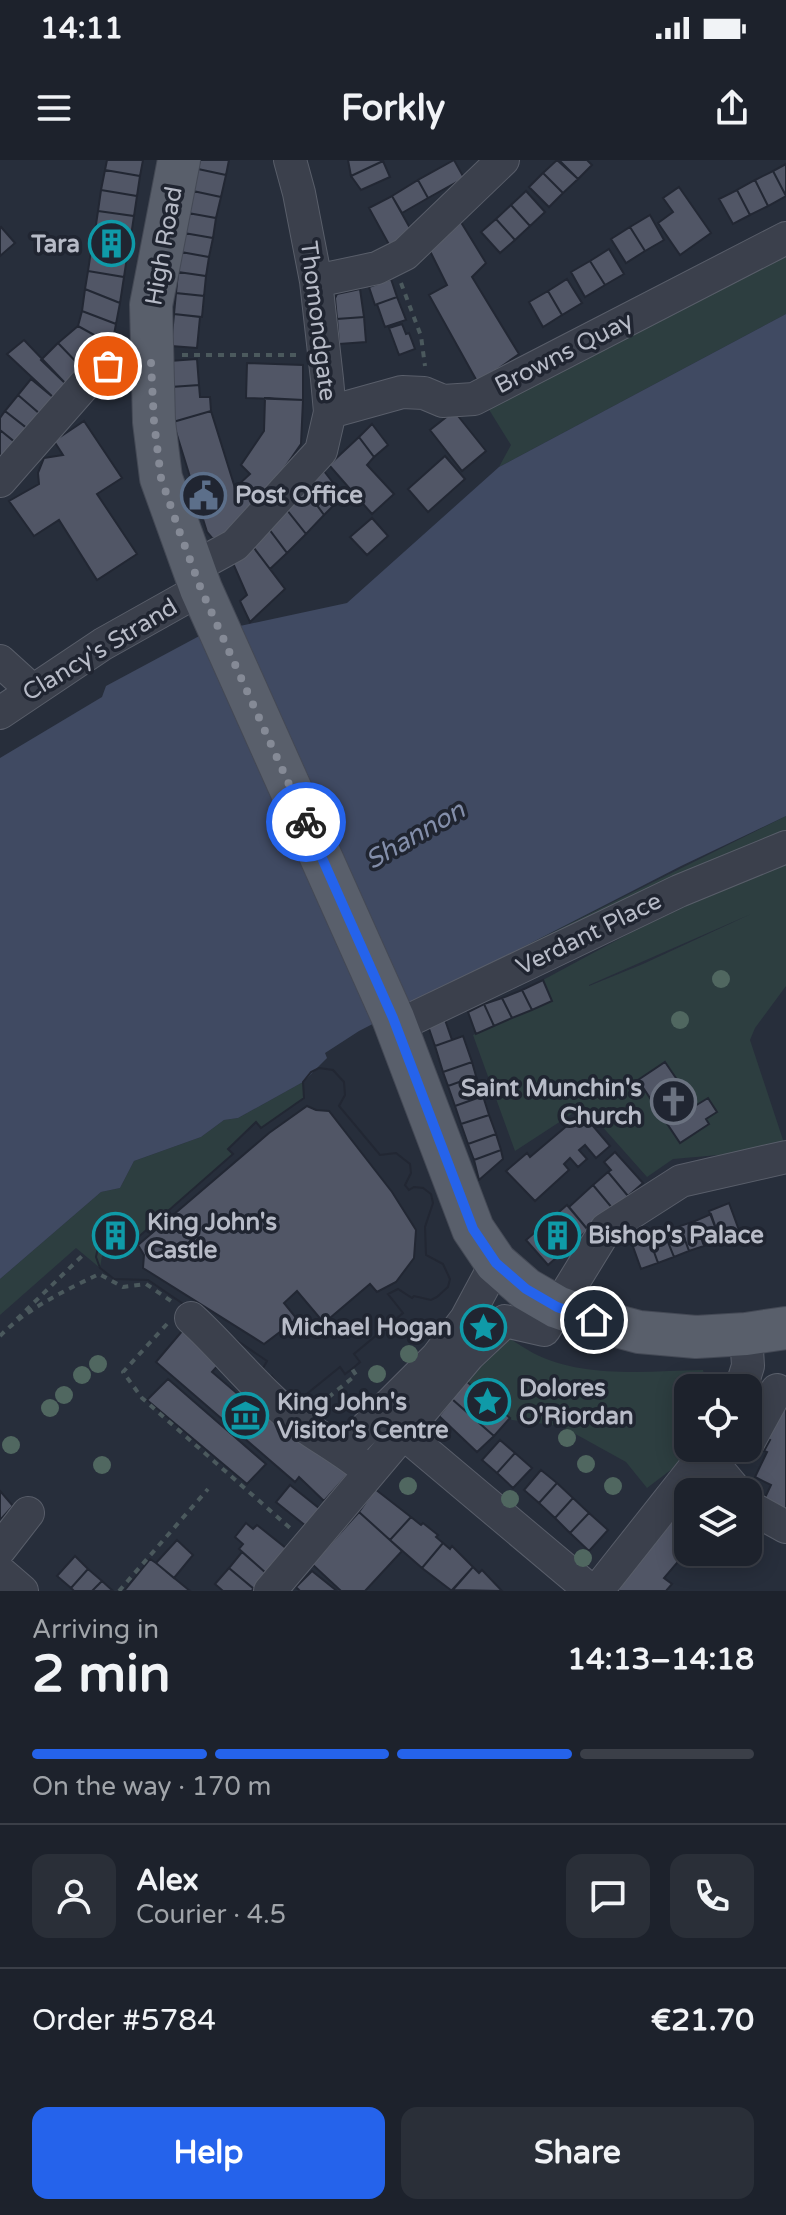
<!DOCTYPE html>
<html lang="en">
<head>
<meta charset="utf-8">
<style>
	:root { --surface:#1d222c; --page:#2a2f38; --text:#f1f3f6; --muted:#a0a4a9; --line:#3b3f48; --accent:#2563eb }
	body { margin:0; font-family:"Varela Round",sans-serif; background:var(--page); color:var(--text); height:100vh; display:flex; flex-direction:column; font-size:30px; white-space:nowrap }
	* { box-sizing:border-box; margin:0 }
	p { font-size:26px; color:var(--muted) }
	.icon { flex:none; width:44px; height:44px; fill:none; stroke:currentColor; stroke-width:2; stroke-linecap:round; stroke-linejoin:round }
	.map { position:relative; height:1431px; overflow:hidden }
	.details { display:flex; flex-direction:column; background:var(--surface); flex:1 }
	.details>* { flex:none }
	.tools { position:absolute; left:674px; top:1214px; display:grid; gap:16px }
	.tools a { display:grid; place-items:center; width:88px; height:88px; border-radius:16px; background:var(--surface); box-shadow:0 4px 20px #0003,0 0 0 2px var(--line); font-size:40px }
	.pin { position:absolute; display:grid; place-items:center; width:68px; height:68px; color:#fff; margin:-34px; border:4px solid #fff; border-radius:50%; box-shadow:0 2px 8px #0007 }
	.courier { position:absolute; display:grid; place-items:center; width:80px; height:80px; margin:-40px; border:6px solid #2563eb; border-radius:50%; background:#fff; color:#222; box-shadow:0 2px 10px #0007 }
	.overview em { font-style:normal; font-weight:700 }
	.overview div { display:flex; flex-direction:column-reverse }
	.overview { display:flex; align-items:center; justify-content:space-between; height:136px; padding:0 32px }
	h1 { font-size:52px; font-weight:700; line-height:60px }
	.bar { display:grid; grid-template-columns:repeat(4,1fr); gap:12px 8px; align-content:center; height:96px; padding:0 32px }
	.bar i { height:10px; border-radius:6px; background:var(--line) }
	.bar .selected { background:var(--accent) }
	.bar p { grid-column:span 4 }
	.line { display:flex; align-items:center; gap:20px; padding:0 32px; border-top:2px solid var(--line) }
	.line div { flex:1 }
	.round { display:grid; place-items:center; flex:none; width:84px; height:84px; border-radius:16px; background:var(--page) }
	.button { display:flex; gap:16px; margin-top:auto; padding:16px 32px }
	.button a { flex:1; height:92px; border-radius:16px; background:var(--accent); color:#fff; font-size:32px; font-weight:700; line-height:92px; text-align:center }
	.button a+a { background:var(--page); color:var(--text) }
	.status { display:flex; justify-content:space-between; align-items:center; height:56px; padding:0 40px; background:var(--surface); direction:ltr }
	.status svg { height:22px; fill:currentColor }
	header { display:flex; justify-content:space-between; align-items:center; height:104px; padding:0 32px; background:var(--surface); font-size:36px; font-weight:700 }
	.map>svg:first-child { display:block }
	.green { fill:#2d3e40; fill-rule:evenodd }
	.water { fill:#404a62 }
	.building { fill:#515666; stroke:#222733; stroke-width:2; fill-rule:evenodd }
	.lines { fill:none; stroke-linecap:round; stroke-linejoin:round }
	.minor-casing { stroke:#595e6a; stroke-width:34 }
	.major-casing { stroke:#444955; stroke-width:44 }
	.path { stroke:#4b595d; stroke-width:4; stroke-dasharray:6 6; stroke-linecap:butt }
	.minor { stroke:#3b404c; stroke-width:32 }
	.major { stroke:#595f6b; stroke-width:42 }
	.tree { fill:#506760 }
	.done { stroke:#858a96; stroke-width:8; stroke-dasharray:0 14.4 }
	.route { stroke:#2563eb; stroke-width:10 }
	.labels { text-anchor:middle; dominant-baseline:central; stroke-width:7; stroke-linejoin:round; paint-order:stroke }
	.poi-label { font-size:24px; font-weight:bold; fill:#b7bbc7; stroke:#202531; text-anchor:start }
	.street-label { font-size:24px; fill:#b7bbc7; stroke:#202531 }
	.water-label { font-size:26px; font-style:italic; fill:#838eaa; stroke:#202531 }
</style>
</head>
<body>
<div class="status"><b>14:11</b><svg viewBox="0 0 49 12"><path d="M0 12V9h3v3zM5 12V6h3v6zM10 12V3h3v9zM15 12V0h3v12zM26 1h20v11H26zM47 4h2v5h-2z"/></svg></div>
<header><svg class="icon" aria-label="menu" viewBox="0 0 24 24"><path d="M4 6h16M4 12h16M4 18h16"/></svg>Forkly<svg class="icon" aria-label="share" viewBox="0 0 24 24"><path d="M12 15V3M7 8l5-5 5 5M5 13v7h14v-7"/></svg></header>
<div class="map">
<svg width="786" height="1431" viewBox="0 0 786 1431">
	<rect width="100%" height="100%" fill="#272e3b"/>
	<path class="green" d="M 786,87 L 786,154 L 499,307 L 511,285 L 488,248 Z
		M 786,656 L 786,679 L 453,822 Z
		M 786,698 L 786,826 L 755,868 L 750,880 L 786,989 L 673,999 L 647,1017 L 584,946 L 515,991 L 473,875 L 551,841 L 543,820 L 632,772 ZM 751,754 L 643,804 L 589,826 L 589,825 Z
		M 303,922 L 304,938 L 261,968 L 256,962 L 228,989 L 233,994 L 135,1080 L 115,1074 L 105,1078 L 100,1108 L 76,1088 L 0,1155 L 0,1119 L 101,1032 L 120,1028 L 134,1001 L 201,977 L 224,960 L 238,958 Z
		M 506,1176 C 515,1182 524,1188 533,1193 C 583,1219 649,1211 703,1210 L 708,1228 L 688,1228 L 688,1288 L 696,1288 L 693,1293 L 647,1328 L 626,1302 L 561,1266 L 512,1260 L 466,1221 Z"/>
	<path class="water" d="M 786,154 L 786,656 L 681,706 L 359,871 L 325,893 L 327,898 L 303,922 L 238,958 L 224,960 L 201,977 L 134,1001 L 120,1028 L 101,1032 L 0,1119 L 0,598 L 102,537 L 106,526 L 203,474 L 347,443 L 499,307 Z"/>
	<path class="building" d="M 107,0 L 143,0 L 140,16 L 105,10 Z
		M 200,0 L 229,0 L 226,15 L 198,9 Z
		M 348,0 L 382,0 L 383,1 L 351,16 Z
		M 454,0 L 464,18 L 428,38 L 418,20 Z
		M 557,0 L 578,19 L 563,33 L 543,13 Z
		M 559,0 L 587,0 L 592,5 L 578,19 Z
		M 383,1 L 390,17 L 361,30 L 351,16 Z
		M 786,4 L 786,36 L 773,11 Z
		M 198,9 L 226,15 L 221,37 L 193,31 Z
		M 105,10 L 140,16 L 137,36 L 101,30 Z
		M 773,11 L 786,36 L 768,46 L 755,20 Z
		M 543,13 L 563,33 L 549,47 L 529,27 Z
		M 418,20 L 428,38 L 402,53 L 392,36 Z
		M 755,20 L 768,46 L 750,55 L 737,30 Z
		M 679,27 L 711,73 L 680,95 L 658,63 L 673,52 L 663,38 Z
		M 101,30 L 137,36 L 134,56 L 98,51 Z
		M 737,30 L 750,55 L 733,64 L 719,39 Z
		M 193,31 L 221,37 L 216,58 L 188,53 Z
		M 526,31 L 545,52 L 530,66 L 511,45 Z
		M 392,36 L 415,77 L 392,90 L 369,48 Z
		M 511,45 L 530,66 L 515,80 L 496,59 Z
		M 98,51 L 134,56 L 131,76 L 95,71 Z
		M 188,53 L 216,58 L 213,78 L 184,73 Z
		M 650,55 L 664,80 L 645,91 L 630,67 Z
		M 459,59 L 486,103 L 472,117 L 519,194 L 478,223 L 429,135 L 447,125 L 427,85 Z
		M 496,59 L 515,80 L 500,93 L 481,72 Z
		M 1,67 L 15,83 L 0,96 L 0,68 Z
		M 630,67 L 645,91 L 626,103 L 611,79 Z
		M 95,71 L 131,76 L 127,97 L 91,91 Z
		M 184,73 L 213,78 L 209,97 L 181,92 Z
		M 609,89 L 624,114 L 605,125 L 590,101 Z
		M 91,91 L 127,97 L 124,117 L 88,111 Z
		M 181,92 L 209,97 L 206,116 L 178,112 Z
		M 590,101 L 605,125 L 585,137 L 571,112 Z
		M 88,111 L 124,117 L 120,143 L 85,129 Z
		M 178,112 L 206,116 L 204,136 L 176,133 Z
		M 391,119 L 397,137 L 375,145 L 369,127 Z
		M 567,119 L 582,143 L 562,155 L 548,131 Z
		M 85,129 L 120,143 L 116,164 L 82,151 Z
		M 360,129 L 364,157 L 337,159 L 335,138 L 337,134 Z
		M 548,131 L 562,155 L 543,167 L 529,142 Z
		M 176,133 L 204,136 L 202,157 L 174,154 Z
		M 397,137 L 406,160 L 385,167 L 377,144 Z
		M 82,151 L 116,164 L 112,185 L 78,166 Z
		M 174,154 L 200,157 L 197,188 L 171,186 Z
		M 364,157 L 366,182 L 339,184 L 337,159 Z
		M 402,164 L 406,174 L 409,173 L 415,189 L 399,195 L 389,168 Z
		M 78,166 L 107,182 L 83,209 L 58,183 Z
		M 24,180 L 67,225 L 54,238 L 7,194 Z
		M 58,183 L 83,209 L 67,225 L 41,200 Z
		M 197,199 L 199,225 L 171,227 L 169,201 Z
		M 247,203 L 303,205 L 303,240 L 246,238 Z
		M 31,219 L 54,238 L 40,254 L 18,235 Z
		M 199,225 L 200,237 L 210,237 L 211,251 L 173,262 L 171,227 Z
		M 18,235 L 40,254 L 28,269 L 5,251 Z
		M 265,238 L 303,240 L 301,284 L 267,333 L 226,373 L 216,379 L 212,378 L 207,372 L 173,262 L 211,251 L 235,328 L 250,314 L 241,305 L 264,271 Z
		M 5,251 L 28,269 L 16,283 L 0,270 L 0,258 Z
		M 454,251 L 486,291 L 462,311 L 430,270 Z
		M 84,261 L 122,318 L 97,334 L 137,394 L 97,420 L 59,360 L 34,376 L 9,341 L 39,324 L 38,313 L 44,298 L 63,295 L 54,281 Z
		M 372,264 L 388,285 L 374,297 L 359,277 Z
		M 0,270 L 16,283 L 3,298 L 0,296 Z
		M 359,277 L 374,297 L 367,305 L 394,334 L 372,354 L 329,305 Z
		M 445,296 L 465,319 L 428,352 L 408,329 Z
		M 324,311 L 343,336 L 324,355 L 306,330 Z
		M 306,330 L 324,355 L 306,374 L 287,350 Z
		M 287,350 L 306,374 L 287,393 L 269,369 Z
		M 372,358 L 388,376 L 367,395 L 350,377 Z
		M 269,369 L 287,393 L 270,409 L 251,384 Z
		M 251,384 L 285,429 L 250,462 L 240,441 L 247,435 L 232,401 Z
		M 543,820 L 552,841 L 532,850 L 522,830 Z
		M 522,830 L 532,850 L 512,858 L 502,838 Z
		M 502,838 L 512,858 L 494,866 L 484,844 Z
		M 484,844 L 494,866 L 476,874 L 468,852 Z
		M 443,854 L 452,880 L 435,886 L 426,860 Z
		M 463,876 L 472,902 L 443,912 L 435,886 Z
		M 472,902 L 476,916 L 448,926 L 443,912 Z
		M 665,902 L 695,946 L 708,938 L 717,952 L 706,959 L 709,964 L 680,983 L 638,920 Z
		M 319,908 L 333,910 L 344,922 L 345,935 L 339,946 L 380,995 L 396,993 L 410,1004 L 411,1013 L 405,1025 L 409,1030 L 414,1027 L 423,1028 L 431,1034 L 433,1043 L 425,1067 L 426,1095 L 443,1104 L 450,1119 L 448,1127 L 437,1137 L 431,1140 L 414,1136 L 412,1138 L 398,1129 L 388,1134 L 403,1153 L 354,1194 L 360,1202 L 352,1209 L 345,1214 L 340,1207 L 293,1245 L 272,1216 L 267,1230 L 256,1221 L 267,1201 L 148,1120 L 114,1119 L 100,1108 L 96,1097 L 98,1087 L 105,1078 L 115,1074 L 135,1080 L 233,994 L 228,989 L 256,962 L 261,968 L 304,938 L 303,922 L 311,912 ZM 307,946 L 316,950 L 329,951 L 392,1032 L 416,1070 L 414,1098 L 396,1122 L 377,1132 L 370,1124 L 324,1163 L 297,1131 L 284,1143 L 297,1159 L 264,1184 L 143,1108 L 144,1095 L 138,1085 L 269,973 Z
		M 319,908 L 333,910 L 344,922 L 345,935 L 339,946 L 380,995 L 396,993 L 410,1004 L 411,1013 L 405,1025 L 409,1030 L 414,1027 L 423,1028 L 431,1034 L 433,1043 L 425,1067 L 426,1095 L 443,1104 L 450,1119 L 448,1127 L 437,1137 L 431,1140 L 414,1136 L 412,1138 L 398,1129 L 388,1134 L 403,1153 L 354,1194 L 360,1202 L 352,1209 L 345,1214 L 340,1207 L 293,1245 L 272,1216 L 267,1230 L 256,1221 L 267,1201 L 148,1120 L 114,1119 L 100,1108 L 96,1097 L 98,1087 L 105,1078 L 115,1074 L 135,1080 L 233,994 L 228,989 L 256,962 L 261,968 L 304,938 L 303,922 L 311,912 Z
		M 476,916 L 483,936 L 455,946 L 448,926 Z
		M 483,936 L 489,955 L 461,964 L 455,946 Z
		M 582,953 L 610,986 L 596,998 L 585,985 L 579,990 L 587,999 L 578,1007 L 570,998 L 564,1004 L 569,1010 L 535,1041 L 506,1011 L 527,993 L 530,997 Z
		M 489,955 L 496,974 L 468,984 L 461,964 Z
		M 496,974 L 501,990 L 474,1000 L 468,984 Z
		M 501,990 L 503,999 L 479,1020 L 474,1000 Z
		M 615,992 L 643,1023 L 628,1036 L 608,1012 L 611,1010 L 604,1002 Z
		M 608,1012 L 628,1036 L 613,1049 L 593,1025 Z
		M 593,1025 L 613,1049 L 588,1070 L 569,1047 Z
		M 729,1043 L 740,1073 L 720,1080 L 709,1051 Z
		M 567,1045 L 588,1070 L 548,1105 L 526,1080 Z
		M 711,1054 L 720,1080 L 704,1086 L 695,1061 Z
		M 695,1061 L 704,1086 L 689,1091 L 680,1066 Z
		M 680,1066 L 689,1091 L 674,1097 L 664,1072 Z
		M 664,1072 L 674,1097 L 658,1103 L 649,1078 Z
		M 648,1075 L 658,1103 L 641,1109 L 631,1081 Z
		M 183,1170 L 221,1202 L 212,1212 L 240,1236 L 245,1231 L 351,1311 L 324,1341 L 299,1317 L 295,1322 L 156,1202 Z
		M 168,1219 L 266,1304 L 247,1324 L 147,1240 Z
		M 466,1221 L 510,1258 L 494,1276 L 452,1239 Z
		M 452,1239 L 494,1276 L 477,1292 L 439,1256 Z
		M 786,1246 L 786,1358 L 761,1346 L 771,1325 L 755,1317 L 767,1292 L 764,1291 L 770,1280 L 764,1277 Z
		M 500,1280 L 515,1293 L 497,1313 L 482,1300 Z
		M 515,1293 L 532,1308 L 513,1328 L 497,1313 Z
		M 541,1310 L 557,1323 L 539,1343 L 524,1330 Z
		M 557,1323 L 573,1338 L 555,1358 L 539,1343 Z
		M 290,1325 L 320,1349 L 306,1366 L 276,1342 Z
		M 375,1329 L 411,1357 L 390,1380 L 359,1352 Z
		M 0,1331 L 13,1346 L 0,1360 Z
		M 573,1338 L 589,1353 L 570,1373 L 555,1358 Z
		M 359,1352 L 402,1391 L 365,1431 L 341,1431 L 312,1404 Z
		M 589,1353 L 608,1370 L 589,1391 L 570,1373 Z
		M 678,1353 L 688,1362 L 688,1390 L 664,1418 L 672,1424 L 666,1431 L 619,1431 L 618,1424 Z
		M 411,1357 L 421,1365 L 423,1363 L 438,1375 L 436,1377 L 443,1383 L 422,1408 L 390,1380 Z
		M 246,1363 L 253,1369 L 257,1365 L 287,1389 L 266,1413 L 239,1389 L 243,1384 L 235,1377 Z
		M 177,1380 L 193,1395 L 174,1418 L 156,1403 Z
		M 443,1383 L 450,1389 L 452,1386 L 473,1407 L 452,1431 L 422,1408 Z
		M 242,1392 L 266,1413 L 254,1429 L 229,1408 Z
		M 75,1396 L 88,1409 L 71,1428 L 57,1416 Z
		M 150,1399 L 156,1403 L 190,1431 L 124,1431 Z
		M 473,1407 L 479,1413 L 482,1410 L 502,1431 L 452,1430 Z
		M 229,1408 L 254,1429 L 251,1431 L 223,1431 L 215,1424 Z
		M 88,1409 L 102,1421 L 92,1431 L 74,1431 L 71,1428 Z
		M 312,1411 L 337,1431 L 300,1431 L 296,1427 Z
		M 102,1421 L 113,1431 L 92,1431 Z"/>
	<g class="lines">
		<defs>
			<path id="minor" d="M 316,121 L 377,108 L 405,94 L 503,0
				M 330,252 L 402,232 L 424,233 L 443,241 L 474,239 L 786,78
				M 0,321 L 85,224 L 108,206 L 151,203
				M 193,408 L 235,385 L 321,291 L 330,252 L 327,219 L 316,121 L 299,33 L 290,0
				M 0,501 L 32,530
				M 0,553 L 103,484 L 201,429
				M 395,867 L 679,731 L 786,687
				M 191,1158 C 223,1187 250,1222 284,1251 C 307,1271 336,1285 361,1305
				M 741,1228 L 748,1206 L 746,1174
				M 402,1272 L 591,1431
				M 748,1283 L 777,1230
				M 343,1291 L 437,1197 L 466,1159 L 496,1103
				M 706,1295 L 737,1332
				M 748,1346 L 786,1367
				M 0,1389 L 28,1353
				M 0,1412 L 22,1431
				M 270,1431 L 469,1195 L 505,1161 L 544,1170 L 606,1069 L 681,1021 L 786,997
				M 597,1431 L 710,1288"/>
			<path id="major" d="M 179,0 L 151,145 L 154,262 L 161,318 L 201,429 L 393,858 L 473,1069 L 496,1103 L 526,1129 L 557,1147 L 594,1160 L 639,1172 L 696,1177 L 746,1174 L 786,1168"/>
		</defs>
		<use href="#minor" class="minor-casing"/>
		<use href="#major" class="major-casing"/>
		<path class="path" d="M 401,123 L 421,176 L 425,206
			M 182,195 L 297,195
			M 17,1159 L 83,1095
			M 167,1164 L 123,1212 L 142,1238 L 290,1368
			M 0,1176 C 26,1149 66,1130 99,1114 L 123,1127 L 146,1124 L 171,1141
			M 319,1245 L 356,1215 L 352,1209
			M 119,1431 L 208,1329"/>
		<use href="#minor" class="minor"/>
		<use href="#major" class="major"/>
	</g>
	<g class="tree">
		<circle cx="721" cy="819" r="9"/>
		<circle cx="680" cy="860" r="9"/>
		<circle cx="409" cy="1194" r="9"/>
		<circle cx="98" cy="1204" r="9"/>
		<circle cx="377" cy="1214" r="9"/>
		<circle cx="82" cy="1215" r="9"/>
		<circle cx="64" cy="1235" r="9"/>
		<circle cx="50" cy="1248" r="9"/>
		<circle cx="567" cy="1278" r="9"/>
		<circle cx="11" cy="1285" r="9"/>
		<circle cx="586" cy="1304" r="9"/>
		<circle cx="102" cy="1305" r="9"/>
		<circle cx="408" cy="1326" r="9"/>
		<circle cx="613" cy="1326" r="9"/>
		<circle cx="510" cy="1339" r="9"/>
		<circle cx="583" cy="1398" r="9"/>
	</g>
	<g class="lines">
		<path class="done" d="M 108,206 L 151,203 L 154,262 L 161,318 L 180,373 L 201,429 L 306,662"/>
		<path class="route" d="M 306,662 L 393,858 L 473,1069 L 496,1103 L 526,1129 L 557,1147 L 594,1160"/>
	</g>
	<defs>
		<symbol id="building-ring" viewBox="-11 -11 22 22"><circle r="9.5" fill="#202531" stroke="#0f9aa8" stroke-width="1.5"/><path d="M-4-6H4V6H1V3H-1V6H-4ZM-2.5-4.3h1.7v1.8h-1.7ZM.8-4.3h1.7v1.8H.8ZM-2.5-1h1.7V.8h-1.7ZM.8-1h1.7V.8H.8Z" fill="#0f9aa8"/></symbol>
		<symbol id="civic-ring" viewBox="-11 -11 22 22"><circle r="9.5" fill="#202531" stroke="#5c6f8a" stroke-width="1.5"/><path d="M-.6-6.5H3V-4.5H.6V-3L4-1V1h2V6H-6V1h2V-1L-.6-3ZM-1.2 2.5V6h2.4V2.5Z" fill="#5c6f8a"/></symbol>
		<symbol id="church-ring" viewBox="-11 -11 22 22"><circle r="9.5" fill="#202531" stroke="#6b7280" stroke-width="1.5"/><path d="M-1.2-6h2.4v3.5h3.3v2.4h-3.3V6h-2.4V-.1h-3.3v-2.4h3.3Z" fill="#6b7280"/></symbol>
		<symbol id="sight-ring" viewBox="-11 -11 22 22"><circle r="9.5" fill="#202531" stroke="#0f9aa8" stroke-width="1.5"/><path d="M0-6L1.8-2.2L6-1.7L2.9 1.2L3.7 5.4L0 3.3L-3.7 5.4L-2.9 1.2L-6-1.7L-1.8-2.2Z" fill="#0f9aa8"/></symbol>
		<symbol id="museum-ring" viewBox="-11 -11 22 22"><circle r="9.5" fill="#202531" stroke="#0f9aa8" stroke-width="1.5"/><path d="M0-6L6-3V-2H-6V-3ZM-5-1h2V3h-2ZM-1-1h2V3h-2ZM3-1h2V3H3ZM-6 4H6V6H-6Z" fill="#0f9aa8"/></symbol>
	</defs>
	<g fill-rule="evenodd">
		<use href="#building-ring" x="86" y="58" width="51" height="51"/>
		<use href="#civic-ring" x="178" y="310" width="51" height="51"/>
		<use href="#church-ring" x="648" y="916" width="51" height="51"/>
		<use href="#building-ring" x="532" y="1050" width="51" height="51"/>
		<use href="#building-ring" x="90" y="1050" width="51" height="51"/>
		<use href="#sight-ring" x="458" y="1142" width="51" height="51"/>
		<use href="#sight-ring" x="462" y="1216" width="51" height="51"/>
		<use href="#museum-ring" x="220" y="1230" width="51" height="51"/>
	</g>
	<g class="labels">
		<g class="poi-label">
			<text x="80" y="84" text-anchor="end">Tara</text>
			<text x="235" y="335">Post Office</text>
			<text x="642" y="928" text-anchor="end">Saint Munchin's<tspan x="642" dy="28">Church</tspan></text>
			<text x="147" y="1062">King John's<tspan x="147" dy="28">Castle</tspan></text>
			<text x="588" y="1075">Bishop's Palace</text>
			<text x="452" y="1167" text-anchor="end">Michael Hogan</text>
			<text x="519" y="1228">Dolores<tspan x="519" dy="28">O'Riordan</tspan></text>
			<text x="277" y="1242">King John's<tspan x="277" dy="28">Visitor's Centre</tspan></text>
		</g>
		<g class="street-label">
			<text transform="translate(164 86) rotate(-80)">High Road</text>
			<text transform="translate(318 161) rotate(83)">Thomondgate</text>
			<text transform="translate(564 193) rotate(-27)">Browns Quay</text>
			<text transform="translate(100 490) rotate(-31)">Clancy's Strand</text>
			<text transform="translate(589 774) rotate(-26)">Verdant Place</text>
		</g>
		<g class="water-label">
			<text transform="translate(415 675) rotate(-30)">Shannon</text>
		</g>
	</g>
</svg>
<div class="tools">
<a><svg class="icon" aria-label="locate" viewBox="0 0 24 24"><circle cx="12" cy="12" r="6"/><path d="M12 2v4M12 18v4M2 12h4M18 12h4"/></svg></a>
<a><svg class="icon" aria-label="layers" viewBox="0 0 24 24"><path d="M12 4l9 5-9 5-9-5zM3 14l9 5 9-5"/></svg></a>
</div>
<div class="pin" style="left:108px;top:206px;background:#ea580c"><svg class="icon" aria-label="bag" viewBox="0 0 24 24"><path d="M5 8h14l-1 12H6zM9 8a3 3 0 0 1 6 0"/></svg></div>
<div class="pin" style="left:594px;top:1160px;background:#1f2937"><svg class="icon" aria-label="home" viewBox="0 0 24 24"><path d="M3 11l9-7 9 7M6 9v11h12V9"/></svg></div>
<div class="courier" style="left:306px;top:662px"><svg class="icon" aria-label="bike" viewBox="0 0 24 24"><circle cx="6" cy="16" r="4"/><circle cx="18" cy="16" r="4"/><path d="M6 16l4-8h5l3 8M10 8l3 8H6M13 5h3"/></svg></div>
</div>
<section class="details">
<div class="overview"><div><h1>2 min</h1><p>Arriving in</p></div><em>14:13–14:18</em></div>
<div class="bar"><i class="selected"></i><i class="selected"></i><i class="selected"></i><i></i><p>On the way · 170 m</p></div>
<div class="line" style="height:144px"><a class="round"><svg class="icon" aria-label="person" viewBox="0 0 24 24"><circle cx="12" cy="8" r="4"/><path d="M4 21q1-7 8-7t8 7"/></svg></a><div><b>Alex</b><p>Courier · 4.5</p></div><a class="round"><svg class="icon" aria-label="chat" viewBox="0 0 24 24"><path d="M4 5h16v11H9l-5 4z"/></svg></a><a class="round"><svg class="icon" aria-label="phone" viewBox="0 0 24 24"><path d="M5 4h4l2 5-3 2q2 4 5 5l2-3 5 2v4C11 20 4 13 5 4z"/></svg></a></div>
<div class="line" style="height:104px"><div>Order #5784</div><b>€21.70</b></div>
<div class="button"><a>Help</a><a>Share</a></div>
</section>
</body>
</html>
